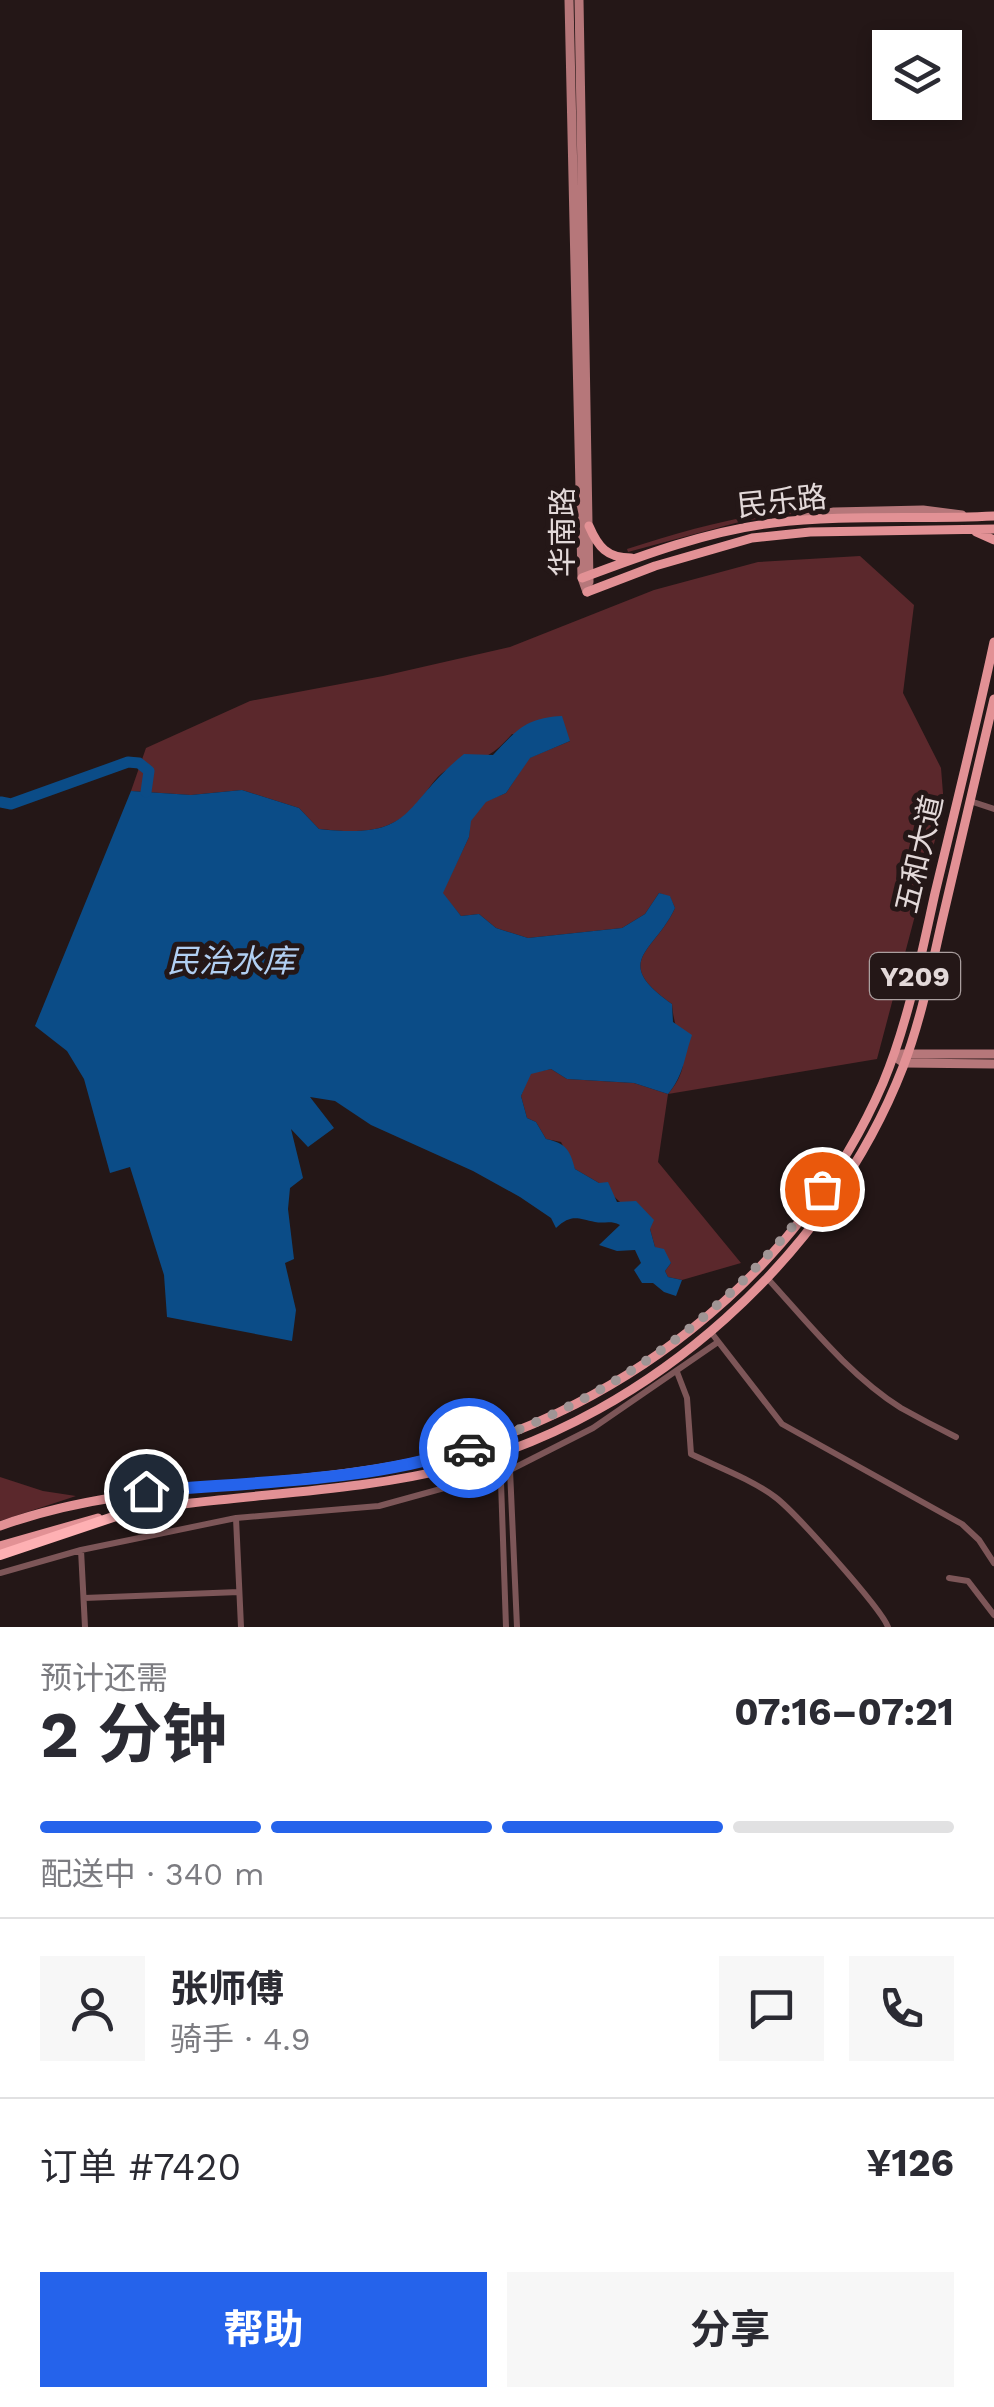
<!DOCTYPE html>
<html lang="zh">
<head>
<meta charset="utf-8">
<style>
	:root { --surface:#fff; --page:#f7f7f7; --text:#2b2b33; --muted:#7c7c81; --line:#e1e1e2; --accent:#2563eb }
	body { margin:0; font-family:"Work Sans","Noto Sans SC",sans-serif; background:var(--page); color:var(--text); height:100vh; display:flex; flex-direction:column; font-size:38px; white-space:nowrap }
	* { box-sizing:border-box; margin:0 }
	p { font-size:32px; color:var(--muted) }
	.icon { flex:none; width:55px; height:55px; fill:none; stroke:currentColor; stroke-width:2; stroke-linecap:round; stroke-linejoin:round }
	.map { position:relative; height:1627px; overflow:hidden }
	.panel { display:flex; flex-direction:column; background:var(--surface); flex:1 }
	.panel>* { flex:none }
	.fabs { position:absolute; left:872px; top:30px; display:grid; gap:20px }
	.fabs a { display:grid; place-items:center; width:90px; height:90px; border-radius:0px; background:var(--surface); box-shadow:0 5px 15px #0003; font-size:50px }
	.pin { position:absolute; display:grid; place-items:center; width:85px; height:85px; color:#fff; margin:-42px; border:5px solid #fff; border-radius:50%; box-shadow:0 2px 10px #0007 }
	.courier { position:absolute; display:grid; place-items:center; width:100px; height:100px; margin:-50px; border:8px solid #2563eb; border-radius:50%; background:#fff; color:#222; box-shadow:0 2px 12px #0007 }
	.head em { font-style:normal; font-weight:700 }
	.head div { display:flex; flex-direction:column-reverse }
	.head { display:flex; align-items:center; justify-content:space-between; height:170px; padding:0 40px }
	h1 { font-size:65px; font-weight:700; line-height:75px }
	.bar { display:grid; grid-template-columns:repeat(4,1fr); gap:15px 10px; align-content:center; height:120px; padding:0 40px }
	.bar i { height:12px; border-radius:8px; background:var(--line) }
	.bar .on { background:var(--accent) }
	.bar p { grid-column:span 4 }
	.line { display:flex; align-items:center; gap:25px; padding:0 40px; border-top:2px solid var(--line) }
	.line div { flex:1 }
	.round { display:grid; place-items:center; flex:none; width:105px; height:105px; border-radius:0px; background:var(--page) }
	.primary-button { display:flex; gap:20px; margin-top:auto; padding:20px 40px }
	.primary-button a { flex:1; height:115px; border-radius:0px; background:var(--accent); color:#fff; font-size:40px; font-weight:700; line-height:115px; text-align:center }
	.primary-button a+a { background:var(--page); color:var(--text) }
	.map>svg:first-child { display:block }
	.green { fill:#5b282c }
	.water { fill:#0b4c87 }
	.lines { fill:none; stroke-linecap:round; stroke-linejoin:round }
	.river { stroke:#0b4c87; stroke-width:11 }
	.street { stroke:#7d5658; stroke-width:6 }
	.secondary { stroke:#b6777a; stroke-width:9 }
	.primary { stroke:#e29195; stroke-width:9 }
	.highway { stroke:#feb0b3; stroke-width:10 }
	.done { stroke:#a09595; stroke-width:10; stroke-dasharray:0 18 }
	.route { stroke:#2563eb; stroke-width:12 }
	.labels { text-anchor:middle; dominant-baseline:central; stroke-width:10; stroke-linejoin:round; paint-order:stroke }
	.shield { fill:#241717; stroke:#aa9f9f; stroke-width:2.5 }
	.shield-label { font-size:28px; font-weight:bold; fill:#e3d9d9 }
	.street-label { font-size:30px; fill:#e3d9d9; stroke:#241717 }
	.water-label { font-size:32px; font-style:italic; fill:#b1cff2; stroke:#241717 }
</style>
</head>
<body>
<div class="map">
<svg width="994" height="1627" viewBox="0 0 994 1627">
	<rect width="100%" height="100%" fill="#241717"/>
	<path class="green" d="M 832,508 L 743,521 L 628,552 L 627,549 C 693,528 762,508 832,508 Z
		M 860,556 L 914,605 L 903,693 L 941,768 L 944,806 L 877,1059 L 668,1094 L 658,1162 L 741,1263 L 682,1280 L 668,1277 L 665,1271 L 671,1263 L 655,1247 L 650,1229 L 599,1183 L 575,1169 L 561,1142 L 546,1139 L 536,1122 L 527,1118 L 521,1096 L 530,1073 L 551,1069 L 567,1079 L 634,1083 L 668,1094 C 698,1058 675,1044 672,1004 C 610,961 655,952 675,908 L 670,897 L 659,893 L 645,914 L 622,928 L 528,938 L 496,928 L 479,914 L 461,916 L 442,893 L 469,837 L 470,821 L 486,801 L 506,793 L 529,758 L 570,741 L 512,734 C 484,766 478,755 445,771 C 435,777 427,792 419,801 C 392,835 359,833 319,829 L 299,808 L 242,790 L 191,795 L 131,791 L 146,748 L 250,701 L 383,676 L 510,647 L 654,590 L 758,562 Z
		M 0,1477 L 43,1491 L 76,1496 L 0,1521 Z"/>
	<path class="water" d="M 562,716 L 570,741 L 530,758 L 506,793 L 486,802 L 471,821 L 469,837 L 443,893 L 461,916 L 479,914 L 496,928 L 528,938 L 622,928 L 645,914 L 659,893 L 670,896 L 675,908 C 655,952 610,961 672,1004 L 673,1022 L 692,1035 C 684,1058 684,1075 668,1094 L 634,1083 L 567,1079 L 551,1069 L 531,1074 L 521,1096 L 527,1118 L 536,1122 L 546,1139 C 566,1143 570,1150 575,1169 L 599,1183 L 608,1182 L 617,1202 L 636,1201 L 654,1220 L 650,1229 L 655,1247 L 664,1249 L 671,1263 L 665,1271 L 668,1277 L 682,1280 L 676,1296 L 664,1292 L 653,1283 L 642,1283 L 634,1270 L 641,1263 L 635,1250 L 617,1251 L 599,1245 L 620,1225 C 610,1220 604,1224 595,1222 C 577,1218 571,1214 556,1228 L 551,1218 L 520,1197 L 473,1171 L 371,1125 L 335,1101 L 310,1097 L 334,1128 L 308,1147 L 291,1129 L 303,1178 L 290,1188 L 288,1209 L 294,1259 L 285,1263 L 296,1310 L 292,1341 L 167,1317 L 164,1275 L 130,1167 L 110,1173 L 84,1079 L 67,1051 L 35,1026 L 131,791 L 191,795 L 242,790 L 299,808 L 319,829 C 417,840 400,806 464,754 L 493,755 C 517,730 525,718 562,716 Z"/>
	<g class="lines">
		<path class="river" d="M 1,802 L 11,804 L 128,762 L 139,763 L 149,771 L 146,792"/>
		<path class="street" d="M 970,801 L 994,809
			M 768,1279 C 809,1324 849,1375 901,1408 C 919,1418 938,1428 956,1437
			M 710,1331 L 782,1424 L 962,1524 L 979,1540 L 994,1563
			M 677,1372 L 687,1398 L 691,1454 C 718,1467 751,1479 775,1497 C 794,1511 881,1608 888,1627
			M 496,1439 L 500,1453 L 506,1627
			M 501,1454 L 510,1470 L 517,1627
			M 236,1518 L 241,1627
			M 81,1550 L 85,1627
			M 0,1573 L 81,1550 L 236,1518 L 379,1506 L 510,1470 L 593,1428 L 718,1342
			M 949,1578 L 968,1581 L 994,1615
			M 84,1598 L 239,1592"/>
		<path class="secondary" d="M 569,0 L 582,578 L 587,592
			M 579,0 L 589,582
			M 799,519 L 834,512 L 923,510 L 962,515
			M 902,1054 L 994,1054
			M 894,1056 L 904,1063 L 994,1064"/>
		<path class="primary" d="M 589,526 C 598,547 607,558 631,558
			M 976,532 L 994,540
			M 582,578 C 643,555 708,531 773,523 C 844,514 922,520 994,516
			M 587,592 L 655,566 L 752,538 L 810,532 L 994,529
			M 118,1514 C 230,1493 345,1495 456,1467 C 652,1416 830,1255 903,1067 C 921,1020 931,969 942,921 C 959,847 977,773 994,699
			M 0,1526 C 133,1478 274,1491 410,1463 C 613,1421 801,1274 883,1083 C 908,1023 921,956 935,893 C 955,810 976,726 994,642
			M 0,1546 L 98,1518"/>
		<path class="highway" d="M 0,1555 L 125,1513"/>
	</g>
	<g class="lines">
		<path class="done" d="M 469,1448 C 616,1399 730,1313 822,1189"/>
		<path class="route" d="M 146,1491 C 252,1482 367,1482 469,1448"/>
	</g>
	<g class="labels">
		<rect class="shield" x="870" y="953" width="90" height="46" rx="8"/>
		<g class="shield-label">
			<text x="915" y="976">Y209</text>
		</g>
		<g class="street-label">
			<text transform="translate(782 501) rotate(-6)">民乐路</text>
			<text transform="translate(562 532) rotate(-90)">华南路</text>
			<text transform="translate(919 854) rotate(-77)">五和大道</text>
		</g>
		<g class="water-label">
			<text x="231" y="961">民治水库</text>
		</g>
	</g>
</svg>
<div class="fabs">
<a><svg class="icon" aria-label="layers" viewBox="0 0 24 24"><path d="M12 4l9 5-9 5-9-5zM3 14l9 5 9-5"/></svg></a>
</div>
<div class="pin" style="left:822px;top:1189px;background:#ea580c"><svg class="icon" aria-label="bag" viewBox="0 0 24 24"><path d="M5 8h14l-1 12H6zM9 8a3 3 0 0 1 6 0"/></svg></div>
<div class="pin" style="left:146px;top:1491px;background:#1f2937"><svg class="icon" aria-label="home" viewBox="0 0 24 24"><path d="M3 11l9-7 9 7M6 9v11h12V9"/></svg></div>
<div class="courier" style="left:469px;top:1448px"><svg class="icon" aria-label="car" viewBox="0 0 24 24"><path d="M5 17H2v-5l4-1 3-4h7l3 4 3 1v5h-3M9 17h6M6 11h13"/><circle cx="7" cy="17" r="2"/><circle cx="17" cy="17" r="2"/></svg></div>
</div>
<section class="panel">
<div class="head"><div><h1>2 分钟</h1><p>预计还需</p></div><em>07:16–07:21</em></div>
<div class="bar"><i class="on"></i><i class="on"></i><i class="on"></i><i></i><p>配送中 · 340 m</p></div>
<div class="line" style="height:180px"><a class="round"><svg class="icon" aria-label="person" viewBox="0 0 24 24"><circle cx="12" cy="8" r="4"/><path d="M4 21q1-7 8-7t8 7"/></svg></a><div><b>张师傅</b><p>骑手 · 4.9</p></div><a class="round"><svg class="icon" aria-label="chat" viewBox="0 0 24 24"><path d="M4 5h16v11H9l-5 4z"/></svg></a><a class="round"><svg class="icon" aria-label="phone" viewBox="0 0 24 24"><path d="M5 4h4l2 5-3 2q2 4 5 5l2-3 5 2v4C11 20 4 13 5 4z"/></svg></a></div>
<div class="line" style="height:130px"><div>订单 #7420</div><b>¥126</b></div>
<div class="primary-button"><a>帮助</a><a>分享</a></div>
</section>
</body>
</html>
